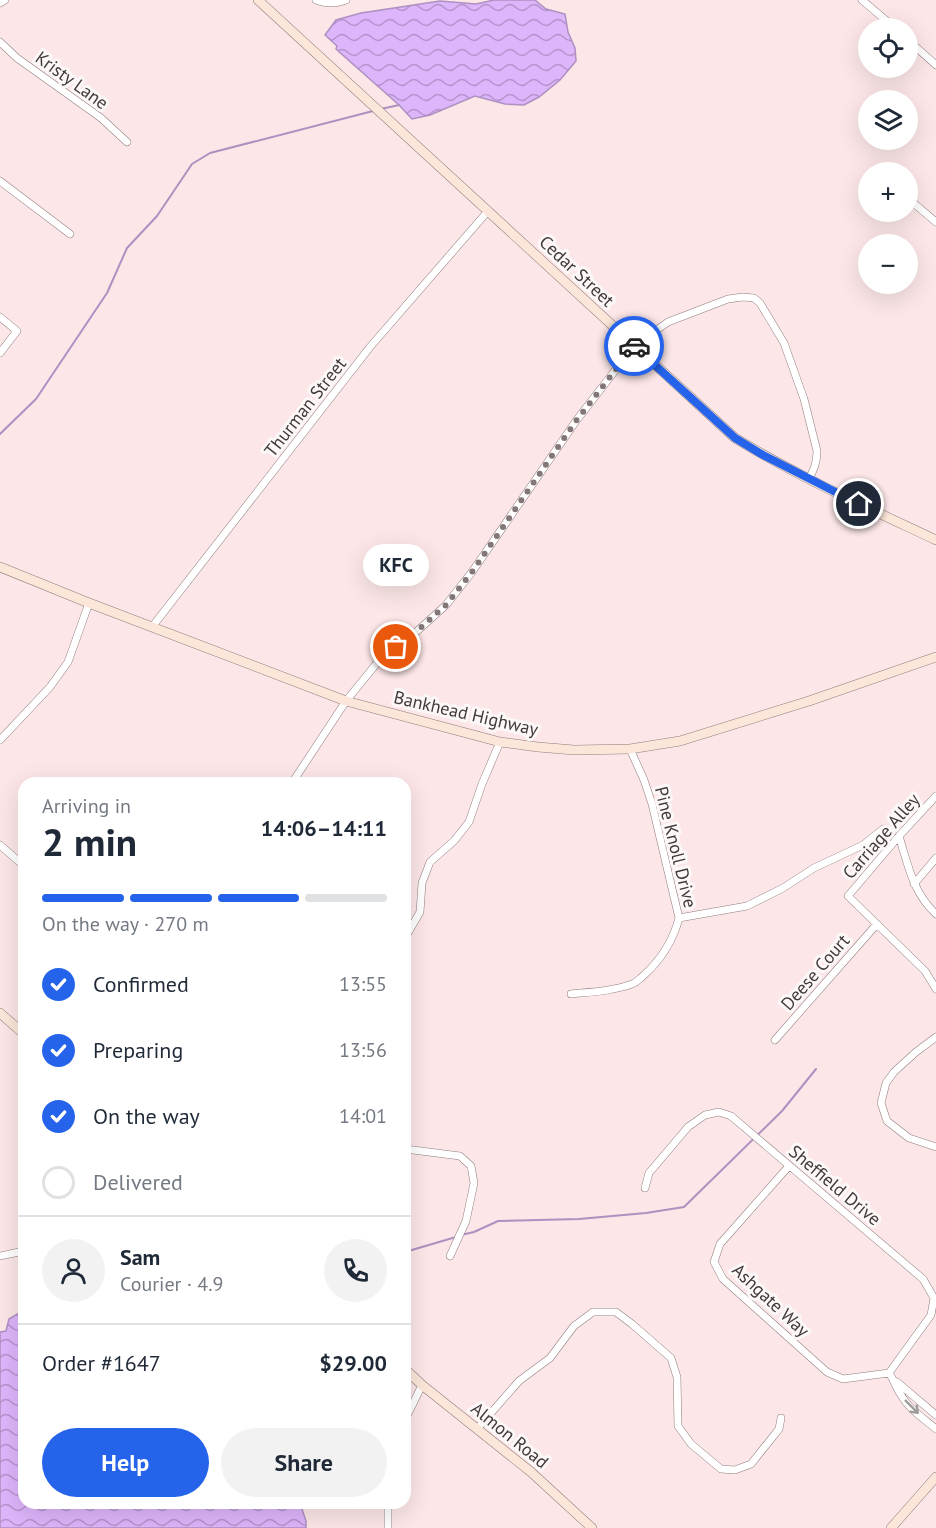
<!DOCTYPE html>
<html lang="en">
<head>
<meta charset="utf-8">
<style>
	:root { --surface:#fff; --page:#f2f2f3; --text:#1f2937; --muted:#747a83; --line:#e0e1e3; --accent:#2563eb }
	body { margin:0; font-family:"PT Sans",sans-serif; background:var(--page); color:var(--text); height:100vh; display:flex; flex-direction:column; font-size:22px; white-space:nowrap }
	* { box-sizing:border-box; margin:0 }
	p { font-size:20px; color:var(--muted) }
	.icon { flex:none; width:33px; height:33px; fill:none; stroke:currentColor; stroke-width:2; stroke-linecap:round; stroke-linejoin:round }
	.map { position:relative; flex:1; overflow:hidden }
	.drawer { position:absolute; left:18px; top:777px; width:393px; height:732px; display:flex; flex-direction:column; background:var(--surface); border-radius:18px; box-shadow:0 6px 24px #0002 }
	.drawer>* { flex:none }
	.buttons { position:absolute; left:858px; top:18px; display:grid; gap:12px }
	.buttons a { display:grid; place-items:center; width:60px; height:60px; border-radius:50%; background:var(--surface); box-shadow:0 6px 24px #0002; font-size:30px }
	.pin { position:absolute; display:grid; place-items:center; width:51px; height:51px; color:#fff; margin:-26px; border:3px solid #fff; border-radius:50%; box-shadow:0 2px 6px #0007 }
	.courier { position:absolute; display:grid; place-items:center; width:60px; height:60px; margin:-30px; border:4px solid #2563eb; border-radius:50%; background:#fff; color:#222; box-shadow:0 2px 8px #0007 }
	.bubble { position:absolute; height:42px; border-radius:21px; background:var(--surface); box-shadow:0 6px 24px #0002; font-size:20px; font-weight:600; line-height:42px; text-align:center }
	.summary em { font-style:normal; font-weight:600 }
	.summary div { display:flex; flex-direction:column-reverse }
	.summary { display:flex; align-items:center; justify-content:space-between; height:102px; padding:0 24px }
	h1 { font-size:39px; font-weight:600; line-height:45px }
	.bar { display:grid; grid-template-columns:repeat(4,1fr); gap:9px 6px; align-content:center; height:72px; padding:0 24px }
	.bar i { height:8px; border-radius:4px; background:var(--line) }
	.bar .on { background:var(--accent) }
	.bar p { grid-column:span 4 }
	.line { display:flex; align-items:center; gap:15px; padding:0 24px; border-top:2px solid var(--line) }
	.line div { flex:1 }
	.round { display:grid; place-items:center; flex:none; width:63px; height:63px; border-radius:32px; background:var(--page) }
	ol { padding:0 24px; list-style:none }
	li { display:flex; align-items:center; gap:18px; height:66px }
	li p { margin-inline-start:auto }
	li .icon { padding:6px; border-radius:50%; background:var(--accent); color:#fff; stroke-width:4 }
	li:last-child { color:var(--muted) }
	li i { width:33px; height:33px; border:3px solid var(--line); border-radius:50% }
	.cta { display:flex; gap:12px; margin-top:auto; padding:12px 24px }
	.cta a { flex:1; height:69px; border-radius:36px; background:var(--accent); color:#fff; font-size:24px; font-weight:600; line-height:69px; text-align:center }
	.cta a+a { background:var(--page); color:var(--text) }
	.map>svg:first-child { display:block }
	.water { fill:url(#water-waves); stroke:#ae90c1; stroke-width:1.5 }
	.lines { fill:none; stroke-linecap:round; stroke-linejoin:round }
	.stream { stroke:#ae90c1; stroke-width:2 }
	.street-casing { stroke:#8f7d7d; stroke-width:8 }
	.secondary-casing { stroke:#8f7d7d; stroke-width:10 }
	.street { stroke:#fff; stroke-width:7 }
	.secondary { stroke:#fbe6d9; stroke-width:9 }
	.oneway { stroke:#a09c9c }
	.done { stroke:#837677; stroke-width:6; stroke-dasharray:0 10.8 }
	.route { stroke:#2563eb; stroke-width:8 }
	.labels { text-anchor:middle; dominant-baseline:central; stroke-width:6; stroke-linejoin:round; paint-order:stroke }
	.street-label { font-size:18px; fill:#423a3a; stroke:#fdf8f8 }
</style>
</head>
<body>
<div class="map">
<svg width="936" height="1528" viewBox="0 0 936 1528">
	<defs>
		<pattern id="water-waves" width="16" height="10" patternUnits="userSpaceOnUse" patternTransform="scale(1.5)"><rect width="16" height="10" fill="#ddb5fb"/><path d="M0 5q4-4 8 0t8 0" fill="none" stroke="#b594cc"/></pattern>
	</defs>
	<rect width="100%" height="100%" fill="#fce6e7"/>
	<path class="water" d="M 494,0 L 535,0 L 546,9 L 565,14 L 568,32 L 575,48 L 576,61 L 560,80 L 539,97 L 524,105 L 505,104 L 475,96 L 430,115 L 412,119 L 399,105 L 336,49 L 337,46 L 325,35 L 336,20 L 361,13 L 440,1 L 476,4 Z
		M 24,1310 L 24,1503 L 300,1503 L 306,1521 L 306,1528 L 0,1528 L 0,1332 L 6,1331 L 9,1319 Z"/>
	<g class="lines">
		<path class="stream" d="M 381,109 L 399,105
			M 0,434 L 36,399 L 107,293 L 127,248 L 157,216 L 192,164 L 210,153 L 373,111
			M 461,1235 L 474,1232 L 498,1221 L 579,1219 L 646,1213 L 684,1207 L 782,1111 L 816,1069
			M 405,1252 L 456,1237"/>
		<defs>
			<path id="street" d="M 316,0 C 327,4 335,4 346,0
				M 862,0 L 895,28
				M 0,3 L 5,0
				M 908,40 L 936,65
				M 0,42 L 17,58 L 101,118 L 127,142
				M 0,181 L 70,234
				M 911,201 L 936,222
				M 0,317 L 17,331 L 0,353
				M 152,627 L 370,347 L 488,211
				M 0,740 L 50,687 L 68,662 L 89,603
				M 292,783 L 346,701 L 377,663 L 391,651 L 415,633 L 446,605 L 472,572 L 576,421 L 634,346 L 668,322 L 728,299 L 743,297 L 754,298 L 760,303 L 784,343 L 804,399 L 817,451 C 817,463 814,469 809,479
				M 936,796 L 899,836 L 848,896 L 925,971 L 936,989
				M 899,836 C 908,865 913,893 936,914
				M 0,845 L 24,866
				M 914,884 L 936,858
				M 679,918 L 747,906 L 783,888 L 814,868 L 863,845 L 883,829
				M 405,938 L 420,912 L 422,883 L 430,862 L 454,841 L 469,822 L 482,784 L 500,742
				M 571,994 C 591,992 613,991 632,984 C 636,983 639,979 643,976 C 661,960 673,941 679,918 L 652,804 L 644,780 L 630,749
				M 936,1037 L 916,1052 L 894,1072 L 886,1083 L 881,1103 L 887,1121 L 909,1138 L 936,1147
				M 775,1040 L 877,924
				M 405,1149 L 460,1156 L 471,1166 L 474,1183 L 466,1221 L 450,1256
				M 789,1166 L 720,1244 L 714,1262 L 723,1279 L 827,1372 L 843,1379 L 889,1373
				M 645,1188 L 649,1173 L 688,1127 L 705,1115 L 719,1112 L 731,1116 L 923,1279 L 934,1298 L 931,1315 L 889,1373 C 894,1380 896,1388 901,1395 C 909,1409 924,1419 936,1429
				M 0,1256 L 24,1251
				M 897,1382 L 936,1415
				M 405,1420 L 422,1385
				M 477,1429 L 519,1381 L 550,1358 L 574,1326 L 593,1312 L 616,1312 L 632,1324 L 671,1358 L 677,1377 L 678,1426 L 691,1444 L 721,1469 L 735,1470 L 751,1464 L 779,1429 L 781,1418
				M 388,1503 L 388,1528"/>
			<path id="secondary" d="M 258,0 L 735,438 C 799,477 868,508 936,540
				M 0,567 L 89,603 L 346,701 L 500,742 L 538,747 L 574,750 L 630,749 L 680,741 L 809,701 L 936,657
				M 0,1013 L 24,1034
				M 405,1369 L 422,1385 L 531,1472 L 592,1528
				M 891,1528 L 936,1477"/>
		</defs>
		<use href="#street" class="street-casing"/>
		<use href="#secondary" class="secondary-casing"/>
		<use href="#street" class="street"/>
		<use href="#secondary" class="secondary"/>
	</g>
	<defs><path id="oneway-shaft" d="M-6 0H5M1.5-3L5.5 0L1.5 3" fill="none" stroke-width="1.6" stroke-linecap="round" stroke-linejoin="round" transform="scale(1.5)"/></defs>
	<use class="oneway" href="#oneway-shaft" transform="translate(912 1407) rotate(45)"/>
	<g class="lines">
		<path class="done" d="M 396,647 L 415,633 L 446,605 L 472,572 L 576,421 L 634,346"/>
		<path class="route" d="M 634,346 L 735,438 L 763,455 L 859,504"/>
	</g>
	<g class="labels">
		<g class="street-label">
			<text transform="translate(72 80) rotate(36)">Kristy Lane</text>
			<text transform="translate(577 271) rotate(43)">Cedar Street</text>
			<text transform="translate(305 407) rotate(-52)">Thurman Street</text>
			<text transform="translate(466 713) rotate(13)">Bankhead Highway</text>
			<text transform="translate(881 836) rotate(-49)">Carriage Alley</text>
			<text transform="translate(676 847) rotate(76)">Pine Knoll Drive</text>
			<text transform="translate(815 972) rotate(-49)">Deese Court</text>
			<text transform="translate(835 1185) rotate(40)">Sheffield Drive</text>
			<text transform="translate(771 1300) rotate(43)">Ashgate Way</text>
			<text transform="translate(510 1435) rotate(39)">Almon Road</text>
		</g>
	</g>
</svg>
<div class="buttons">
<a><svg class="icon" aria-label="locate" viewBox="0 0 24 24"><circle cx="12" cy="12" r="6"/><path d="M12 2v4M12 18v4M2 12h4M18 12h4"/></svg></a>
<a><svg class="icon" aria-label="layers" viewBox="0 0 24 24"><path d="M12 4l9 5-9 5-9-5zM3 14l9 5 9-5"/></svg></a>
<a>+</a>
<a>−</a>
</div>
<div class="pin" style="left:396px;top:647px;background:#ea580c"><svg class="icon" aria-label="bag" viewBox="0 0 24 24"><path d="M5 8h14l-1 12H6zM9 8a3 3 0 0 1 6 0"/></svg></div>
<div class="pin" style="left:859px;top:504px;background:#1f2937"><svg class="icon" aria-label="home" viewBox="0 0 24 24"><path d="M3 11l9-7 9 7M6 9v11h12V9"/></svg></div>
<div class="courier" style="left:634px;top:346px"><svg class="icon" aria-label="car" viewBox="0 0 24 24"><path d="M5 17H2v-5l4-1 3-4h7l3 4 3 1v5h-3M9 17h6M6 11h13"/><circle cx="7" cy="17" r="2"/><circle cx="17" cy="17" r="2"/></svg></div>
<div class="bubble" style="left:363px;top:544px;width:66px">KFC</div>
<section class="drawer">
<div class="summary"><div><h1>2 min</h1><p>Arriving in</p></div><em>14:06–14:11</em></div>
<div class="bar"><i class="on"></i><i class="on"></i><i class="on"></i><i></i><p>On the way · 270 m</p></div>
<ol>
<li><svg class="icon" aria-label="check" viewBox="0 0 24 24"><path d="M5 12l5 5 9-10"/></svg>Confirmed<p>13:55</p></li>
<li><svg class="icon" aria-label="check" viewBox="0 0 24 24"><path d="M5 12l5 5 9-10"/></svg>Preparing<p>13:56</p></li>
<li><svg class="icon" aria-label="check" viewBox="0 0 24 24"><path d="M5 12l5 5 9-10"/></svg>On the way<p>14:01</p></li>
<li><i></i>Delivered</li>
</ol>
<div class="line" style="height:108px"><a class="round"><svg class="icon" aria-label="person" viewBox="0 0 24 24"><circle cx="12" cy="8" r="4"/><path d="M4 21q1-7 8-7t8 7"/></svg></a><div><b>Sam</b><p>Courier · 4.9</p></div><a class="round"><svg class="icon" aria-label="phone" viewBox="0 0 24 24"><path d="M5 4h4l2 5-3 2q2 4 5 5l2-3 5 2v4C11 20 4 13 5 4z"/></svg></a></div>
<div class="line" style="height:78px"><div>Order #1647</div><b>$29.00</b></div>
<div class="cta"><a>Help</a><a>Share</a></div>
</section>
</div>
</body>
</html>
